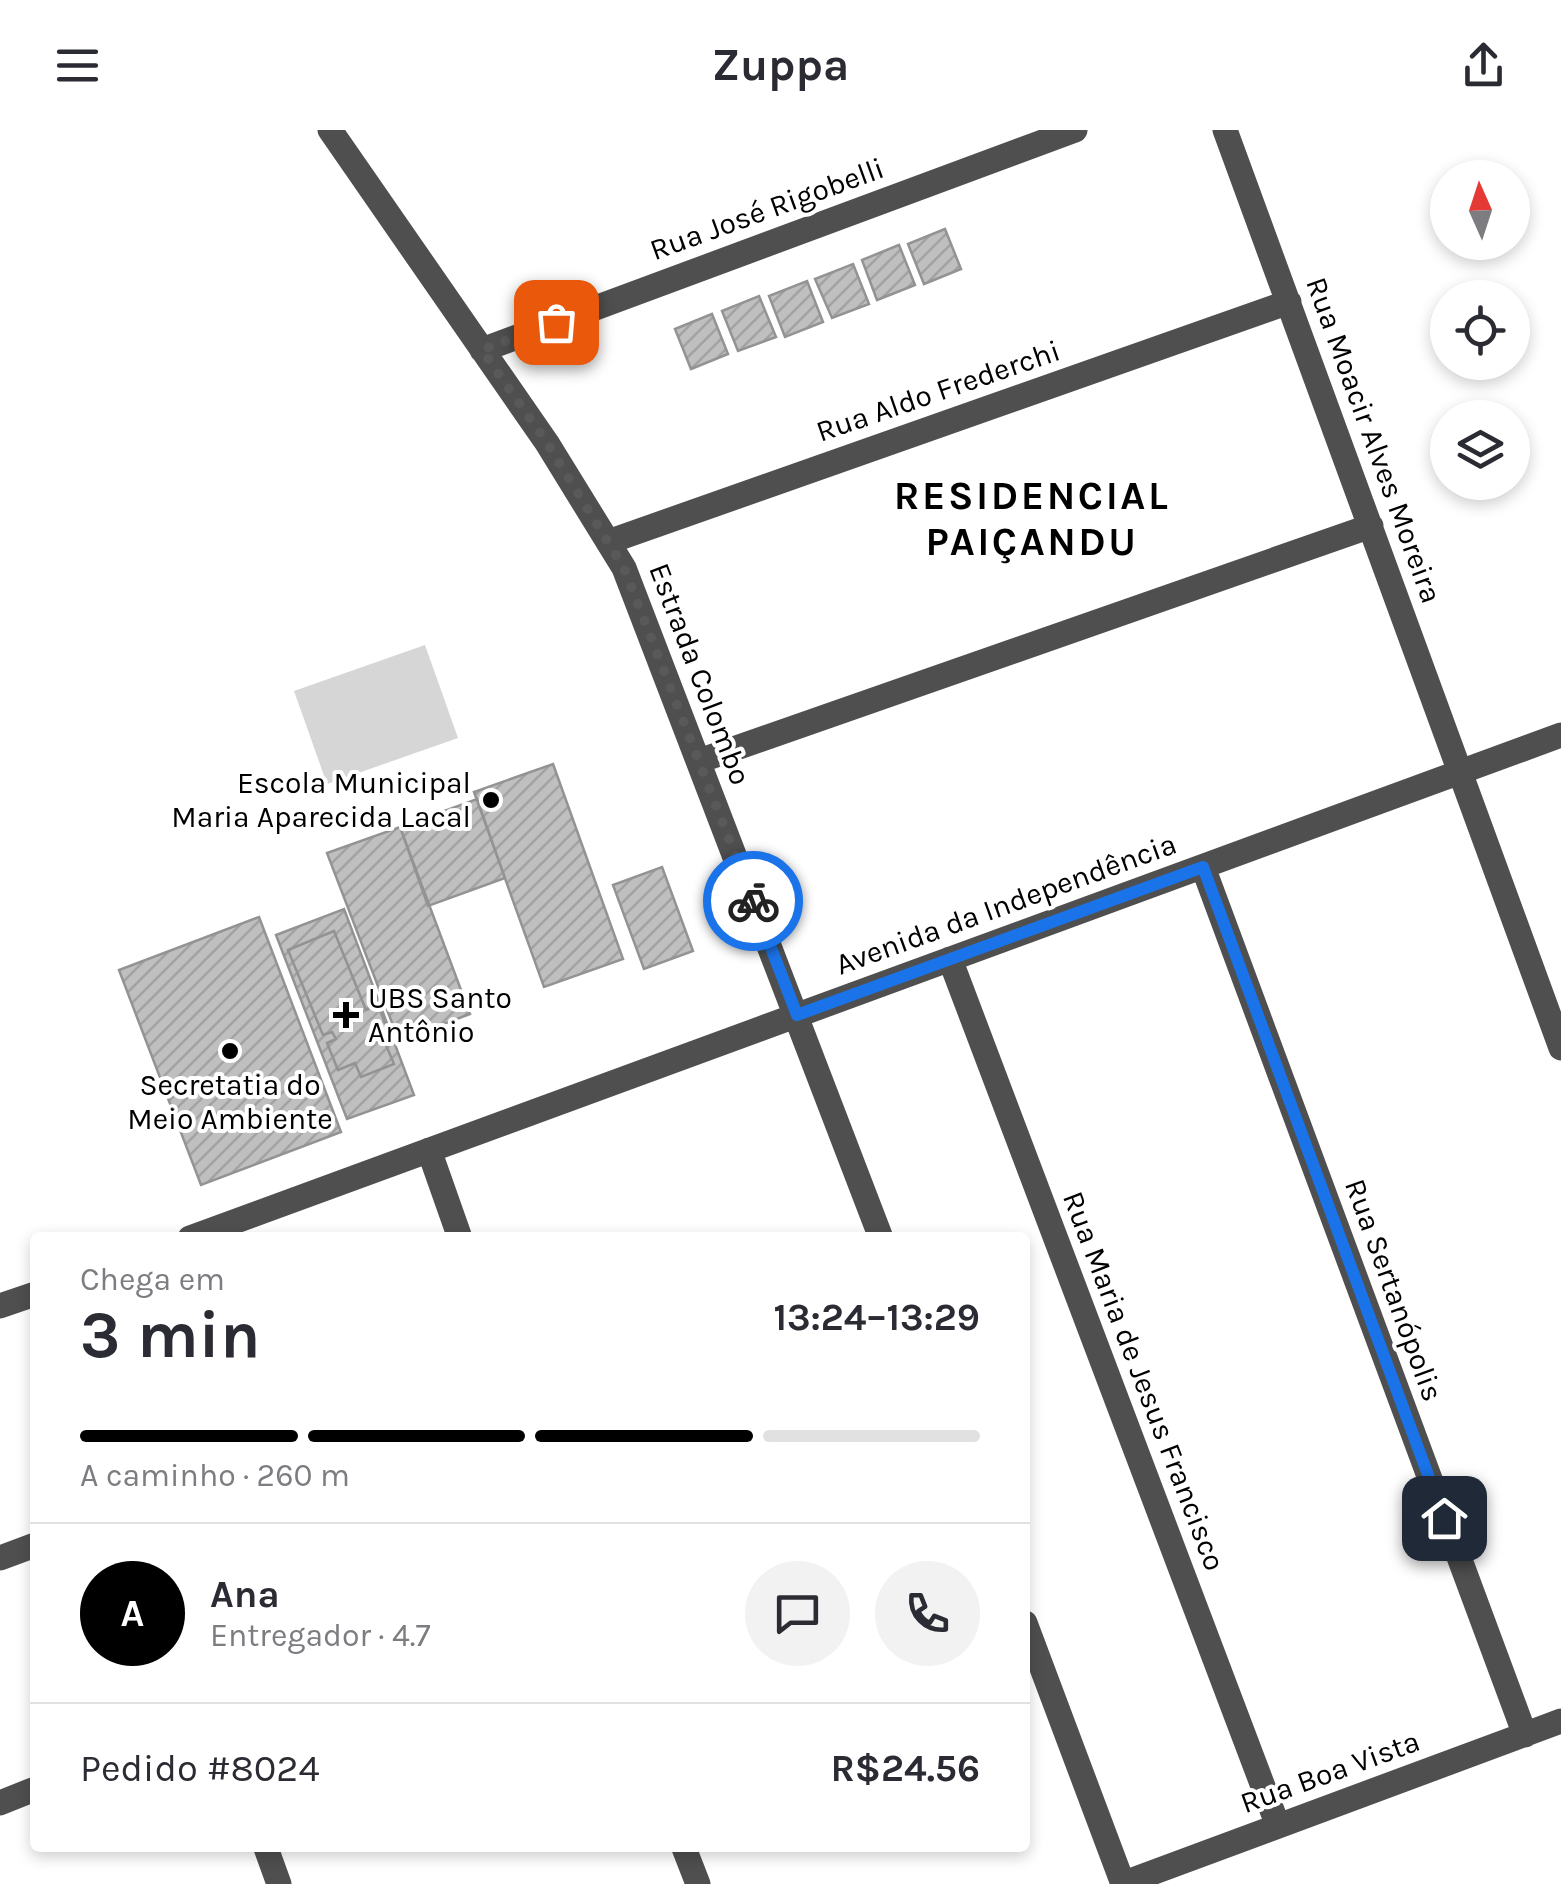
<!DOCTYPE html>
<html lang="pt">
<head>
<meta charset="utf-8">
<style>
	:root { --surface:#fff; --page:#f2f2f3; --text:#2b2b33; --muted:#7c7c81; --line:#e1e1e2; --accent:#000 }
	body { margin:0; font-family:Karla,sans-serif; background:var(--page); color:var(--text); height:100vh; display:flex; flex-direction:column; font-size:38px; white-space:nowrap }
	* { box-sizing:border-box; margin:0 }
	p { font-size:32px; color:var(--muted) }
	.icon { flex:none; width:55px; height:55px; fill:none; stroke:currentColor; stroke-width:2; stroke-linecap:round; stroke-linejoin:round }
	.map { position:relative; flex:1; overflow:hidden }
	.side { position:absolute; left:30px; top:1102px; width:1000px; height:620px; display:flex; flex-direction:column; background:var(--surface); border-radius:10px; box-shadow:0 5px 15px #0003 }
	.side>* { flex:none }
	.needle { width:65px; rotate:357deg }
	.buttons { position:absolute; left:1430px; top:30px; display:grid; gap:20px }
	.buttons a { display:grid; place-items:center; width:100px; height:100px; border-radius:50%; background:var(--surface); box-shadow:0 5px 15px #0003; font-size:50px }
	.pin { position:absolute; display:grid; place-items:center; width:85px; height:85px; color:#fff; margin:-42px; border-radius:20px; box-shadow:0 5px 15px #0006 }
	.courier { position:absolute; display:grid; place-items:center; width:100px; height:100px; margin:-50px; border:8px solid #1a73e8; border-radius:50%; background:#fff; color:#222; box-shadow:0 2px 12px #0007 }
	.headline em { font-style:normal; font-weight:700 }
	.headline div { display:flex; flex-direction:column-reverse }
	.headline { display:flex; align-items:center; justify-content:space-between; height:170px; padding:0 50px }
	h1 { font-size:65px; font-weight:700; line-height:75px }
	.bar { display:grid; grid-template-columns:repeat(4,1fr); gap:15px 10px; align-content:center; height:120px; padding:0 50px }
	.bar i { height:12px; border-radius:8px; background:var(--line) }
	.bar .current { background:var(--accent) }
	.bar p { grid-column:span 4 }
	.line { display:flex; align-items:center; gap:25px; padding:0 50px; border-top:2px solid var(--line) }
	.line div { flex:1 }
	.round { display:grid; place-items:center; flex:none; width:105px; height:105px; border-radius:52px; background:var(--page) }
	header { display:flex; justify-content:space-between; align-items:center; height:130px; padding:0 50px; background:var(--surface); font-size:45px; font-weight:700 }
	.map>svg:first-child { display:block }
	.garden { fill:#d6d6d6 }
	.building { fill:url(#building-hatch); stroke:#939393; stroke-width:2.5 }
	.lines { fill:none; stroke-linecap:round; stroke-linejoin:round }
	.minor { stroke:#4f4f4f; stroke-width:25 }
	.done { stroke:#595959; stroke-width:10; stroke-dasharray:0 18 }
	.route { stroke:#1a73e8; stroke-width:12 }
	.poi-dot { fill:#000; stroke:#fff; stroke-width:4 }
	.labels { text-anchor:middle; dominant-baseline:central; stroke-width:8; stroke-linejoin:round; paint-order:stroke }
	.street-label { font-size:30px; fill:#000; stroke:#fff }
	.poi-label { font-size:30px; fill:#000; stroke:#fff; text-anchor:end }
	.district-label { font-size:40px; font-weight:bold; letter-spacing:2.5px; fill:#000; stroke:#fff }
</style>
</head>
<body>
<header><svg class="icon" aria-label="menu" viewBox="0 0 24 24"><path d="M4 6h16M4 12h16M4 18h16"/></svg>Zuppa<svg class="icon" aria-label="share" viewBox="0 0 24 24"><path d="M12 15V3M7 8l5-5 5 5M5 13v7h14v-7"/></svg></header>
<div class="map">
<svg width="1561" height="1754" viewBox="0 0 1561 1754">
	<defs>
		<pattern id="building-hatch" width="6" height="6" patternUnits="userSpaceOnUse" patternTransform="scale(2.5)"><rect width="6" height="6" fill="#bfbfbf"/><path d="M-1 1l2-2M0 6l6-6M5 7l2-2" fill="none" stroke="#a2a2a2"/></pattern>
	</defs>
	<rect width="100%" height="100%" fill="#fff"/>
	<path class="garden" d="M 425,515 L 458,608 L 327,654 L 294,561 Z"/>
	<path class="building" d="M 945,99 L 961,139 L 924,154 L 908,114 Z
		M 899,115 L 915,155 L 877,170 L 862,130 Z
		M 853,134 L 869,174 L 832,188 L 815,149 Z
		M 807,151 L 823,192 L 785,207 L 769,166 Z
		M 759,166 L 776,207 L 738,221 L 722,181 Z
		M 712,184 L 728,224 L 691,239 L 675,199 Z
		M 553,634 L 623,829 L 544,857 L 474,662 Z
		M 477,669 L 505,748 L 428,776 L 400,697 Z
		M 400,697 L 470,884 L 399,911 L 327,723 Z
		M 662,737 L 693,821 L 644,839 L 613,755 Z
		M 344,779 L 414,965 L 347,989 L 276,805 Z
		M 259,787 L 341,1002 L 201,1055 L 119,840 Z
		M 334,801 L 366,880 L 378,875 L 390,906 L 383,908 L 394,934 L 361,947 L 355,933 L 338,940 L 327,913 L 336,909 L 332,902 L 323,905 L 288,820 Z"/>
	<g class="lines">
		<path class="minor" d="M 330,0 L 547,313 L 624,438 L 881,1108
			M 1225,0 L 1561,918
			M 482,220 L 1075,0
			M 608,412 L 1289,172
			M 699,631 L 1371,396
			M 1203,737 L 1525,1605
			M 950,829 L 1278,1696
			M 429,1020 L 460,1108
			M 190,1108 L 1561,605
			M 0,1176 L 35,1164
			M 0,1428 L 35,1415
			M 1025,1493 L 1123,1754
			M 0,1673 L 35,1659
			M 266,1718 L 279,1754
			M 684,1718 L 698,1754
			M 1122,1754 L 1561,1591"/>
	</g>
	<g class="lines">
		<path class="done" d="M 556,192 L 482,220 L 547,313 L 624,438 L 753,771"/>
		<path class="route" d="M 753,771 L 797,885 L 1203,737 L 1444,1388"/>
	</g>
	<g class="poi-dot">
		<circle cx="491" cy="670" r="10"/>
		<path d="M341 870h10v10h10v10h-10v10h-10v-10h-10v-10h10z"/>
		<circle cx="230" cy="921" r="10"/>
	</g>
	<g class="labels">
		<g class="street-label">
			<text transform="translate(767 79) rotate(-20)">Rua José Rigobelli</text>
			<text transform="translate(938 261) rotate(-19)">Rua Aldo Frederchi</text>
			<text transform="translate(1374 310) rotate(70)">Rua Moacir Alves Moreira</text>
			<text transform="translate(700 544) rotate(69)">Estrada Colombo</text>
			<text transform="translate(1006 774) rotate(-20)">Avenida da Independência</text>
			<text transform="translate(1394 1160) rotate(70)">Rua Sertanópolis</text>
			<text transform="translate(1144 1251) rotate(69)">Rua Maria de Jesus Francisco</text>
			<text transform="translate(1330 1642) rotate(-20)">Rua Boa Vista</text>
		</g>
		<g class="poi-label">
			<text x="471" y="653">Escola Municipal<tspan x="471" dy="34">Maria Aparecida Lacal</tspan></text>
			<text x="368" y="868" text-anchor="start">UBS Santo<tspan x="368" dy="34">Antônio</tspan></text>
			<text x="230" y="955" text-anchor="middle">Secretatia do<tspan x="230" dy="34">Meio Ambiente</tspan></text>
		</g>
		<g class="district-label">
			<text x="1032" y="365">RESIDENCIAL<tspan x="1032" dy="46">PAIÇANDU</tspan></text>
		</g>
	</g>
</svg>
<div class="buttons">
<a><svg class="needle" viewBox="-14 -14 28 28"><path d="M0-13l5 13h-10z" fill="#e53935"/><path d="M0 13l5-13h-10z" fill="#7c7c81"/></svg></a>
<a><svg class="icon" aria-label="locate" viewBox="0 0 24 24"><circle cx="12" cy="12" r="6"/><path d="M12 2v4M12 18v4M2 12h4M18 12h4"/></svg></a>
<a><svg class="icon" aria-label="layers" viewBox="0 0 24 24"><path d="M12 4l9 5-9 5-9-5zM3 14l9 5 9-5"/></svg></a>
</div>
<div class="pin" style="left:556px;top:192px;background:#ea580c"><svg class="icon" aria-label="bag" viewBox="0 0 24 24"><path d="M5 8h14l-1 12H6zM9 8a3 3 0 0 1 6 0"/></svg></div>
<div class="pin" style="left:1444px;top:1388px;background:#1f2937"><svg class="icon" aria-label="home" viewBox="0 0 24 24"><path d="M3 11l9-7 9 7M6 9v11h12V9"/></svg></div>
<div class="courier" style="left:753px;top:771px"><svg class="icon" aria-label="bike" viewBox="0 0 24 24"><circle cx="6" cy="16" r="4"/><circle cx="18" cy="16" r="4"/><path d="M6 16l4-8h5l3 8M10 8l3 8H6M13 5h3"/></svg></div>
<section class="side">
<div class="headline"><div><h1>3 min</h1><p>Chega em</p></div><em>13:24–13:29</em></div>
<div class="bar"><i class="current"></i><i class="current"></i><i class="current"></i><i></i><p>A caminho · 260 m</p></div>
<div class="line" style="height:180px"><b class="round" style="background:var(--accent);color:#fff">A</b><div><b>Ana</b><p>Entregador · 4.7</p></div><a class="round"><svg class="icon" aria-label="chat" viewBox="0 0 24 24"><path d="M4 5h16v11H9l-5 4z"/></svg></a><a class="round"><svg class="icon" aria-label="phone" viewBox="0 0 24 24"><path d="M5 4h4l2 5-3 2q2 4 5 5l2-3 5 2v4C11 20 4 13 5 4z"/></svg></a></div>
<div class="line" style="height:130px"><div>Pedido #8024</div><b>R$24.56</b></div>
</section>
</div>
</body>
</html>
